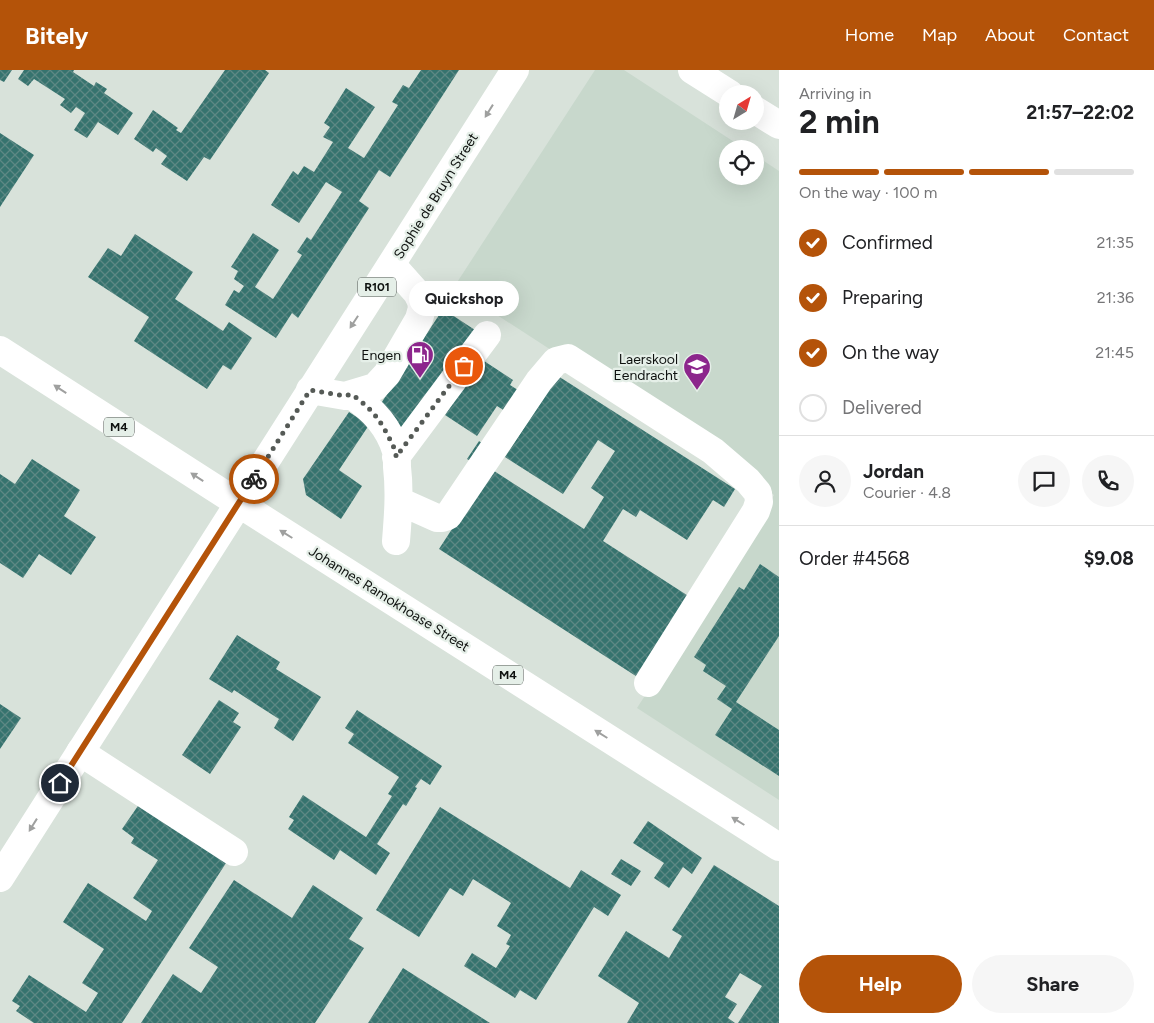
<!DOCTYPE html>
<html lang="en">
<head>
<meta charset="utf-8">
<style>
	:root { --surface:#fff; --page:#f6f6f6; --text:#202124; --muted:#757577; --line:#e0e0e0; --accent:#b45309 }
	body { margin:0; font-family:Figtree,sans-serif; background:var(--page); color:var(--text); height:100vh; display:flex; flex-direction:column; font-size:19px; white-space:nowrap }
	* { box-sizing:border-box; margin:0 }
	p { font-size:16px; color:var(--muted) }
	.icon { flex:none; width:28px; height:28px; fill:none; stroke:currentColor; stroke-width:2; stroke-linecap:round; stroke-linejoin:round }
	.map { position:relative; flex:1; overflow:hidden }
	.side { display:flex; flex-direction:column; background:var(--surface); width:375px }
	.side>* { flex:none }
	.needle { width:32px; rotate:37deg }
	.controls { position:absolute; left:719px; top:15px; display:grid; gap:10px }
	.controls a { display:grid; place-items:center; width:45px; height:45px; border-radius:50%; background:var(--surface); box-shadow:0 5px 20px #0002; font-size:25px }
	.pin { position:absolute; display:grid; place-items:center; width:42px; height:42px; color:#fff; margin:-21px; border:2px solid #fff; border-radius:50%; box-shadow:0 1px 5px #0007 }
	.courier { position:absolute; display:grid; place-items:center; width:50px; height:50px; margin:-25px; border:4px solid #b45309; border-radius:50%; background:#fff; color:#222; box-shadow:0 1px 6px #0007 }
	.bubble { position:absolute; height:35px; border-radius:18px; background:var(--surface); box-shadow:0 5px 20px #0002; font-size:16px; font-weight:700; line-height:35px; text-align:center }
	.overview em { font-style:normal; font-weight:700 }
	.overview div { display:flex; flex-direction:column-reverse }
	.overview { display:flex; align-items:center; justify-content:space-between; height:85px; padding:0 20px }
	h1 { font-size:32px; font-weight:700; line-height:38px }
	.bar { display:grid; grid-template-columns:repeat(4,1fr); gap:8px 5px; align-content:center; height:60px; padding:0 20px }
	.bar i { height:6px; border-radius:4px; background:var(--line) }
	.bar .on { background:var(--accent) }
	.bar p { grid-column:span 4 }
	.line { display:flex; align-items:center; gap:12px; padding:0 20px; border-top:1px solid var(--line) }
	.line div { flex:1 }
	.round { display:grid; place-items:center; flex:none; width:52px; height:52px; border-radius:26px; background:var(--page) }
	ol { padding:0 20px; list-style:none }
	li { display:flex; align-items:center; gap:15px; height:55px }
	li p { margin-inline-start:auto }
	li .icon { padding:5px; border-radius:50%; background:var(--accent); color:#fff; stroke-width:4 }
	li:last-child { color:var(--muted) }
	li i { width:28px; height:28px; border:2px solid var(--line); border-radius:50% }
	.action { display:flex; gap:10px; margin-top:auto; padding:10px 20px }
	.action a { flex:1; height:58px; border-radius:30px; background:var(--accent); color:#fff; font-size:20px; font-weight:700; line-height:58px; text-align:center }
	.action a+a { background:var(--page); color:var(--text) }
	header { display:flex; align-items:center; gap:30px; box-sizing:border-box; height:70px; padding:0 25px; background:var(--accent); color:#fff }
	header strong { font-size:24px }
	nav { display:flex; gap:28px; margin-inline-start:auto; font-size:18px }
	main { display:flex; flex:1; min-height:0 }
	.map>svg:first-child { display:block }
	.built { fill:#c8d8cc }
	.building { fill:url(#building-cross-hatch) }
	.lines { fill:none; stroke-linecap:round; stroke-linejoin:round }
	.minor { stroke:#fff; stroke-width:28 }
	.major { stroke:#fff; stroke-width:28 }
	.oneway { fill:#9fa09f }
	.done { stroke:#555a56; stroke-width:5; stroke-dasharray:0 9 }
	.route { stroke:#b45309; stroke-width:6 }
	.labels { text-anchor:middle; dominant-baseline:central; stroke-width:4.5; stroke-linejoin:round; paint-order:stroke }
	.shield { fill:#e5efe8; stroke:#4e5450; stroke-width:1 }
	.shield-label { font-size:12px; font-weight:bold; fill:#0e110f }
	.street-label { font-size:14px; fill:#0e110f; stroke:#e5efe8 }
	.poi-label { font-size:14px; fill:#0e110f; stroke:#e5efe8; text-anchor:end }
</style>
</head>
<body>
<header>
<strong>Bitely</strong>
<nav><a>Home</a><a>Map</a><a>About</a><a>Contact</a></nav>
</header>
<main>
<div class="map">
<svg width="779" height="953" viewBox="0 0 779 953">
	<defs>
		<pattern id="building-cross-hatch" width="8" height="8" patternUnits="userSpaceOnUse" patternTransform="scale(1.25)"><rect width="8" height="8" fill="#36736e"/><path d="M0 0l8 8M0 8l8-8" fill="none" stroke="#5d8884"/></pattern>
	</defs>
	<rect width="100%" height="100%" fill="#d8e2da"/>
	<path class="built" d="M 595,0 L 624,0 L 745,79 L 728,79 L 728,106 L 755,106 L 755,85 L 779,101 L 779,730 L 637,638 L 774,425 L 454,217 Z"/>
	<path class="building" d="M 0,0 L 12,0 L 4,12 L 0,10 Z
		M 24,0 L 74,0 L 73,2 L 94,16 L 96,12 L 107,19 L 104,23 L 133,43 L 118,65 L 98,52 L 87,68 L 74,60 L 85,43 L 76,37 L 71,43 L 60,35 L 65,29 L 34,9 L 28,16 L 18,9 Z
		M 225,0 L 265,0 L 269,3 L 210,90 L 204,87 L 187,111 L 161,94 L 167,86 L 156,78 L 153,82 L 134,69 L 153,40 L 178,58 L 176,60 L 181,63 Z
		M 421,0 L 459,0 L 390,107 L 379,100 L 359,131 L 369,138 L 298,248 L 292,243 L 276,268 L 225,235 L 234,220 L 239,223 L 244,216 L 234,209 L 238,201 L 231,197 L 253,163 L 279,180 L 255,217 L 273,229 L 302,185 L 297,182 L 307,167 L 311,170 L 342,122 L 326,112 L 299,153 L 271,135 L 293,101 L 298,105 L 304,96 L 314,102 L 333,72 L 323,67 L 330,57 L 324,53 L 346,18 L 375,37 L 348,78 L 364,88 L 398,35 L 392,32 L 403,15 L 409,18 Z
		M 0,63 L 34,85 L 0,137 Z
		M 135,164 L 193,202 L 175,229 L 223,261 L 229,252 L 252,268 L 231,300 L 223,295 L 207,319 L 134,271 L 149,247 L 88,207 L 108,178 L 121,186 Z
		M 443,239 L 475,260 L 408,362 L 376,341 Z
		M 481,289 L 513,310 L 510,315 L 521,322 L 508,343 L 497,336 L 477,366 L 445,345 Z
		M 558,306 L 735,419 L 724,437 L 713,430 L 687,470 L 640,440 L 636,447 L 623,439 L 603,471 L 693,529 L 642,610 L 439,479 L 491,399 L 584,459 L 604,427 L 591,418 L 615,381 L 598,370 L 563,424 L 505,387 Z
		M 349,342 L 369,355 L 339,400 L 362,416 L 341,449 L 306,425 L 303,409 Z
		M 479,371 L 486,376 L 474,393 L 467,389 Z
		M 32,389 L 80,420 L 64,446 L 96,467 L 71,505 L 39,484 L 23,508 L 0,493 L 0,404 L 15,414 Z
		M 760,494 L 779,507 L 779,566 L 736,632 L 779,660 L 779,706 L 715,665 L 732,639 L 717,629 L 726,616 L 703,601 L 706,595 L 694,587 L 739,517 L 744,520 Z
		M 237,565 L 280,592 L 276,599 L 321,627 L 293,671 L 274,658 L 279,649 L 234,620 L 232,623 L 209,609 Z
		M 219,630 L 239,643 L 233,652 L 241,657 L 210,704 L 182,685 Z
		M 0,634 L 21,648 L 0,679 Z
		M 357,640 L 442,696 L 430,715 L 421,709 L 415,717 L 417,718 L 406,736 L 403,734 L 377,774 L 390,783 L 376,805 L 340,780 L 334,790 L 288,759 L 294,750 L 289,747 L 303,725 L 366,767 L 392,726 L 388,724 L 399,707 L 348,673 L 354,664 L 345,658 Z
		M 140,733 L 228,790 L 122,953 L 34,953 L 16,941 L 20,936 L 12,931 L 29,905 L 86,942 L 98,923 L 82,913 L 104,879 L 63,852 L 88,813 L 146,851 L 152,841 L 133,828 L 158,790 L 131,773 L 134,768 L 122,759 Z
		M 440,737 L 570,818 L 581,800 L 621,825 L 608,846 L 594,837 L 536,930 L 520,920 L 515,928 L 464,896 L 472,883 L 496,898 L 510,876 L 506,874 L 511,865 L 497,856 L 511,833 L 473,809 L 463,826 L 450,818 L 419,867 L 376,840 Z
		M 648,751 L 702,788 L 692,804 L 683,797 L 669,818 L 654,808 L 664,793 L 633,773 Z
		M 621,789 L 641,801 L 631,816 L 611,804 Z
		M 714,795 L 779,836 L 779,953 L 738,953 L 762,916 L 740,903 L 725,927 L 737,934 L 728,948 L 735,953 L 627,953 L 639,933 L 598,906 L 626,861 L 669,888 L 682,866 L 672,860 Z
		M 234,810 L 292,848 L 313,815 L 363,848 L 349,869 L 364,878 L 315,953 L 141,953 L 173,904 L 201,923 L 218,897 L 189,878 Z
		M 403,898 L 490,953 L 368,953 Z"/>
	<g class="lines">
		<path class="minor" d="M 310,320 L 345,326 L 375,317 L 387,304 L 419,249 L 422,238 L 421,231 L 417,223 L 392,195
			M 351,325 C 371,338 389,357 396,381 C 397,386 397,392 397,397 C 400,422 398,446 396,471
			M 396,387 L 487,265
			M 399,431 L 437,448 L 442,448 L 448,446 L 539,311 L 556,291 L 568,288 L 713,381 L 748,411 L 758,423 L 759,432 L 756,441 L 648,613
			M 80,682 L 234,782"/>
		<path class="major" d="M 692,0 L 730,24
			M 755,40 L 779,55
			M 0,280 L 238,433 L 779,777
			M 0,808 L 515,0"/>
	</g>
	<defs><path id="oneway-solid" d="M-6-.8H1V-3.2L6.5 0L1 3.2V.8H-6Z" transform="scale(1.25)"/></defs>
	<g class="oneway">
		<use href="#oneway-solid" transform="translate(489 41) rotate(122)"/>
		<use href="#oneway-solid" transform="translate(354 252) rotate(123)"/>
		<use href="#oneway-solid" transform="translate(60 319) rotate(-147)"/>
		<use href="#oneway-solid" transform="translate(197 407) rotate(-147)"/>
		<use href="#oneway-solid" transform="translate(286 464) rotate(-148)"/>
		<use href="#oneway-solid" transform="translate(601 664) rotate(-148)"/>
		<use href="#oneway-solid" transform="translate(738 751) rotate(-148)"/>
		<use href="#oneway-solid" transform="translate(33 755) rotate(122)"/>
	</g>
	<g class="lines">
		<path class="done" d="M 254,409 L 310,320 L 345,326 L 351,324 C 377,342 383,355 396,382 L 396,387 L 464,296"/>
		<path class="route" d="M 60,713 L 254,409"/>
	</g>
	<defs>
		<symbol id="fuel-pin" viewBox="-11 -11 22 30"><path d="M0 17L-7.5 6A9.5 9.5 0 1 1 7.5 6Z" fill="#8c268c" stroke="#e5efe8"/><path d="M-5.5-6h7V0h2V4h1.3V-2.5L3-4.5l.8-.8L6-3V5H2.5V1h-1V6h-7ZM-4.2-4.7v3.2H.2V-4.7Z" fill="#fff"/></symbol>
		<symbol id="school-pin" viewBox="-11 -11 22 30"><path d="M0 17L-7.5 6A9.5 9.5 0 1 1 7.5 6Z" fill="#8c268c" stroke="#e5efe8"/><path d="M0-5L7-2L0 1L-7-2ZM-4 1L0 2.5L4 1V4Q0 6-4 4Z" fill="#fff"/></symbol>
	</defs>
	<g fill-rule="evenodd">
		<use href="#fuel-pin" x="404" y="269" width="32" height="43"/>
		<use href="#school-pin" x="681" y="281" width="32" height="43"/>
	</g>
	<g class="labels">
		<g class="shield">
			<rect x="358" y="207.5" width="38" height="19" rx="4"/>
			<rect x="104" y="347.5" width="30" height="19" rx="4"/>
			<rect x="493" y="595.5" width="30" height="19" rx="4"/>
		</g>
		<g class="shield-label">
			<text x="377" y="217">R101</text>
			<text x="119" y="357">M4</text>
			<text x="508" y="605">M4</text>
		</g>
		<g class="street-label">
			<text transform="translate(436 126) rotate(-58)">Sophie de Bruyn Street</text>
			<text transform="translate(389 529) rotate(32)">Johannes Ramokhoase Street</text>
		</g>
		<g class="poi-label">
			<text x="401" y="285">Engen</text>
			<text x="678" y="289">Laerskool<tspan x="678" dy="16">Eendracht</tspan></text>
		</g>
	</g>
</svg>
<div class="controls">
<a><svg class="needle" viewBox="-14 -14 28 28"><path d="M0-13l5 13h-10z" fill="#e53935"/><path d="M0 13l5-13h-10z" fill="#757577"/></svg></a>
<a><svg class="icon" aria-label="locate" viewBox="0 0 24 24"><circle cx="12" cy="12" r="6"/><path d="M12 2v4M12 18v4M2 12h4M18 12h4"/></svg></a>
</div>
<div class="pin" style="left:464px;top:296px;background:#ea580c"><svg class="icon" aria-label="bag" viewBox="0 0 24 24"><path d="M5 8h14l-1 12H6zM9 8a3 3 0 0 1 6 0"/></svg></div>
<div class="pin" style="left:60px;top:713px;background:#1f2937"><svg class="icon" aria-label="home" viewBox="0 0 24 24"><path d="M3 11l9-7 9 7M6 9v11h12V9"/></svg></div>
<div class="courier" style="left:254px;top:409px"><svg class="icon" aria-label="bike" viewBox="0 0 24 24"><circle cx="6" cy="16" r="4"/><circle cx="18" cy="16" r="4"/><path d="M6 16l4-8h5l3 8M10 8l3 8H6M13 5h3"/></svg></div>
<div class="bubble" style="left:409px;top:211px;width:110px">Quickshop</div>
</div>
<section class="side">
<div class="overview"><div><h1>2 min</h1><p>Arriving in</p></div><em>21:57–22:02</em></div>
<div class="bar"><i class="on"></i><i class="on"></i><i class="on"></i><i></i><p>On the way · 100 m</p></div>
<ol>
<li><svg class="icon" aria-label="check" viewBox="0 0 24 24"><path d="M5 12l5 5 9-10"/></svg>Confirmed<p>21:35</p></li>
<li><svg class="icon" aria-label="check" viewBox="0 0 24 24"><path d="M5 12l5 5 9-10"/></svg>Preparing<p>21:36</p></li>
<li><svg class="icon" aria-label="check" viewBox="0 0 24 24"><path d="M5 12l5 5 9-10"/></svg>On the way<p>21:45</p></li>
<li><i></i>Delivered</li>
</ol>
<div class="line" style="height:90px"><a class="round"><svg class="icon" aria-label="person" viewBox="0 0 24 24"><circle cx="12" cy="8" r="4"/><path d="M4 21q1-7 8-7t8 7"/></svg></a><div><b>Jordan</b><p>Courier · 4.8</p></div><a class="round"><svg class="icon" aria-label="chat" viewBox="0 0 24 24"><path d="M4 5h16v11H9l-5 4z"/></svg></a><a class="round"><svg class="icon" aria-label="phone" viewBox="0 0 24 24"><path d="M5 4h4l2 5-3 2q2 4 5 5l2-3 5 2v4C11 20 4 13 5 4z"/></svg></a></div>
<div class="line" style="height:65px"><div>Order #4568</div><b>$9.08</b></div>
<div class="action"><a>Help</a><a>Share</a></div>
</section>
</main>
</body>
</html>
